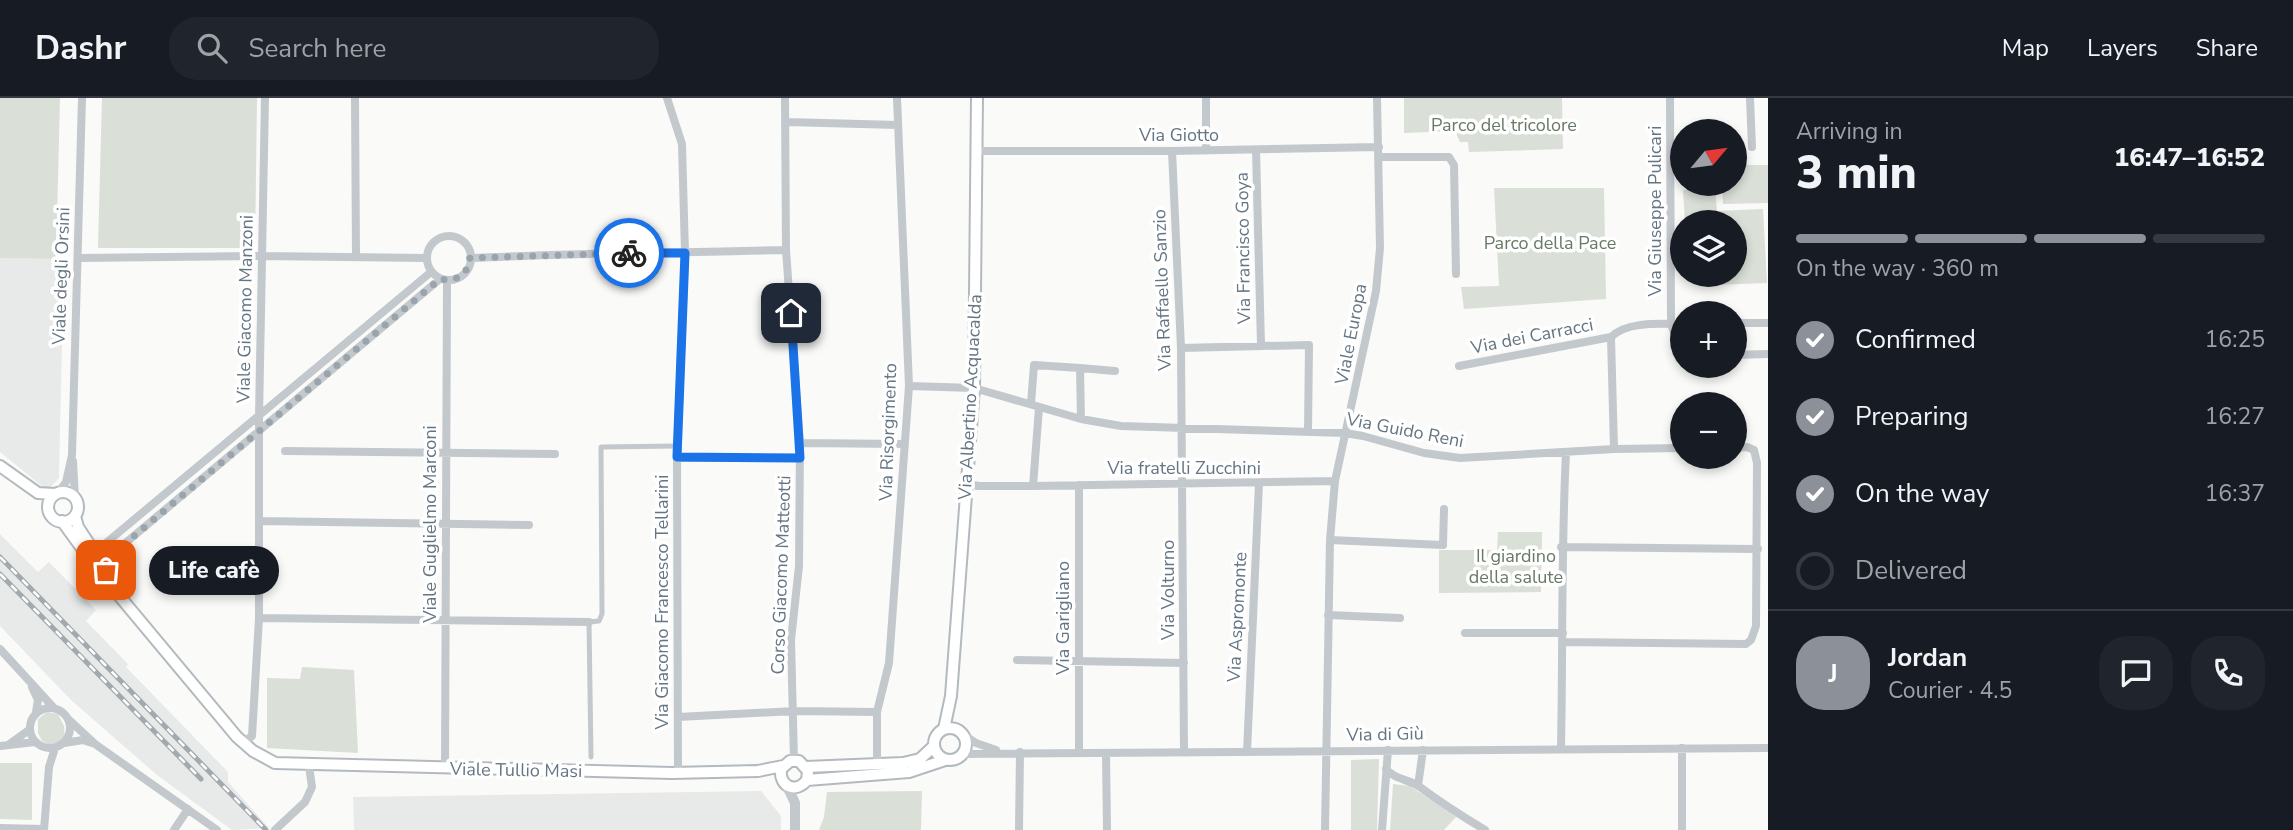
<!DOCTYPE html>
<html lang="en">
<head>
<meta charset="utf-8">
<style>
	:root { --surface:#171b24; --page:#20242c; --text:#f1f3f6; --muted:#9ea1a6; --line:#363941; --accent:#8c9099 }
	body { margin:0; font-family:"Nunito Sans",sans-serif; background:var(--page); color:var(--text); height:100vh; display:flex; flex-direction:column; font-size:26px; white-space:nowrap }
	* { box-sizing:border-box; margin:0 }
	p { font-size:23px; color:var(--muted) }
	.icon { flex:none; width:38px; height:38px; fill:none; stroke:currentColor; stroke-width:2; stroke-linecap:round; stroke-linejoin:round }
	.map { position:relative; flex:1; overflow:hidden }
	.details { display:flex; flex-direction:column; background:var(--surface); width:525px }
	.details>* { flex:none }
	.needle { width:46px; rotate:61deg }
	.buttons { position:absolute; left:1670px; top:21px; display:grid; gap:14px }
	.buttons a { display:grid; place-items:center; width:77px; height:77px; border-radius:50%; background:var(--surface); box-shadow:0 4px 10px #0003; font-size:35px }
	.pin { position:absolute; display:grid; place-items:center; width:60px; height:60px; color:#fff; margin:-30px; border-radius:14px; box-shadow:0 4px 10px #0006 }
	.courier { position:absolute; display:grid; place-items:center; width:70px; height:70px; margin:-35px; border:5px solid #1a73e8; border-radius:50%; background:#fff; color:#222; box-shadow:0 2px 9px #0007 }
	.bubble { position:absolute; height:49px; border-radius:24px; background:var(--surface); box-shadow:0 4px 10px #0003; font-size:23px; font-weight:800; line-height:49px; text-align:center }
	.summary em { font-style:normal; font-weight:800 }
	.summary div { display:flex; flex-direction:column-reverse }
	.summary { display:flex; align-items:center; justify-content:space-between; height:119px; padding:0 28px }
	h1 { font-size:46px; font-weight:800; line-height:52px }
	.bar { display:grid; grid-template-columns:repeat(4,1fr); gap:10px 7px; align-content:center; height:84px; padding:0 28px }
	.bar i { height:9px; border-radius:5px; background:var(--line) }
	.bar .on { background:var(--accent) }
	.bar p { grid-column:span 4 }
	.line { display:flex; align-items:center; gap:18px; padding:0 28px; border-top:2px solid var(--line) }
	.line div { flex:1 }
	.round { display:grid; place-items:center; flex:none; width:74px; height:74px; border-radius:28px; background:var(--page) }
	ol { padding:0 28px; list-style:none }
	li { display:flex; align-items:center; gap:21px; height:77px }
	li p { margin-inline-start:auto }
	li .icon { padding:7px; border-radius:50%; background:var(--accent); color:#fff; stroke-width:4 }
	li:last-child { color:var(--muted) }
	li i { width:38px; height:38px; border:4px solid var(--line); border-radius:50% }
	header { display:flex; align-items:center; gap:42px; box-sizing:border-box; height:98px; padding:0 35px; background:var(--surface); border-bottom:2px solid var(--line) }
	header strong { font-size:33px }
	nav { display:flex; gap:38px; margin-inline-start:auto; font-size:24px }
	.search { width:490px; height:63px; background:var(--page); display:flex; align-items:center; gap:18px; box-sizing:border-box; padding:0 24px; border-radius:28px; color:var(--muted); font-size:26px }
	main { display:flex; flex:1; min-height:0 }
	.map>svg:first-child { display:block }
	.built { fill:#e8e9e9 }
	.green { fill:#dadfd7 }
	.lines { fill:none; stroke-linecap:round; stroke-linejoin:round }
	.secondary-casing { stroke:#b3babf; stroke-width:14 }
	.pedestrian { stroke:#c3c8cc; stroke-width:5 }
	.minor { stroke:#c3c8cc; stroke-width:8 }
	.tertiary { stroke:#c3c8cc; stroke-width:10 }
	.secondary { stroke:#fff; stroke-width:10 }
	.rail-casing { stroke:#a2aab0; stroke-width:5 }
	.rail { stroke:#fff; stroke-width:2.5; stroke-dasharray:8; stroke-linecap:butt }
	.done { stroke:#99a4ac; stroke-width:7; stroke-dasharray:0 12.6 }
	.route { stroke:#1a73e8; stroke-width:9 }
	.labels { text-anchor:middle; dominant-baseline:central; stroke-width:7; stroke-linejoin:round; paint-order:stroke }
	.park-label { font-size:18px; fill:#687a64; stroke:#fff }
	.street-label { font-size:18px; fill:#657683; stroke:#fff }
</style>
</head>
<body>
<header>
<strong>Dashr</strong>
<div class="search"><svg class="icon" aria-label="search" viewBox="0 0 24 24"><circle cx="10" cy="10" r="6"/><path d="M15 15l6 6"/></svg>Search here</div>
<nav><a>Map</a><a>Layers</a><a>Share</a></nav>
</header>
<main>
<div class="map">
<svg width="1768" height="732" viewBox="0 0 1768 732">
	<rect width="100%" height="100%" fill="#fafaf8"/>
	<path class="built" d="M 0,160 L 64,161 L 59,375 L 59,380 L 51,389 L 43,389 L 0,354 Z
		M 0,436 L 38,474 L 49,464 L 96,512 L 86,523 L 128,566 L 126,569 L 228,674 L 228,684 L 269,730 L 232,732 L 157,677 L 71,602 L 0,528 Z
		M 761,693 L 781,718 L 781,732 L 354,732 L 353,699 Z"/>
	<path class="green" d="M 0,0 L 60,0 L 56,161 L 0,160 Z
		M 102,0 L 257,0 L 255,150 L 98,150 Z
		M 1404,0 L 1562,0 L 1563,51 L 1469,54 L 1468,44 L 1460,44 L 1455,33 L 1404,35 Z
		M 1734,67 L 1768,67 L 1768,105 L 1723,106 L 1722,86 L 1734,86 Z
		M 1494,90 L 1604,90 L 1606,201 L 1464,211 L 1461,189 L 1499,188 Z
		M 1715,90 L 1717,113 L 1763,111 L 1767,185 L 1715,187 L 1714,177 L 1734,177 L 1734,124 L 1685,124 L 1683,92 Z
		M 1498,434 L 1542,434 L 1541,494 L 1439,495 L 1439,452 L 1497,452 Z
		M 302,569 L 354,572 L 358,655 L 267,650 L 267,580 L 300,581 Z
		M 47,614 L 58,616 L 64,628 L 65,643 L 49,647 L 42,643 L 38,635 L 38,621 Z
		M 1379,661 L 1377,732 L 1351,732 L 1351,662 Z
		M 0,665 L 32,665 L 32,722 L 0,721 Z
		M 1393,686 L 1410,688 L 1456,719 L 1444,732 L 1390,732 Z
		M 922,693 L 921,732 L 819,732 L 824,719 L 827,694 Z"/>
	<g class="lines">
		<defs>
			<path id="secondary" d="M 0,368 L 38,395 L 55,396
				M48 409a15 15 0 1 1 30 0a15 15 0 1 1-30 0Z
				M 75,418 L 78,429 L 109,476
				M 62,423 L 96,470 L 237,639 L 253,653 L 275,665 L 672,675 L 758,673 L 783,668
				M934 646a16 16 0 1 1 32 0a16 16 0 1 1-32 0Z
				M 944,631 L 951,598 L 974,290 L 977,0
				M 806,669 L 903,665 L 920,661 L 934,648
				M 807,682 L 808,673 L 799,663 L 790,663 L 781,671 C 779,689 796,696 807,682 L 909,674 L 945,662"/>
		</defs>
		<use href="#secondary" class="secondary-casing"/>
		<path class="pedestrian" d="M 591,659 L 589,524 L 599,523 L 602,516 L 601,349 L 677,348"/>
		<path class="minor" d="M 355,0 L 356,159
			M 667,0 L 682,46 L 685,155 L 677,360 L 678,675
			M 785,0 L 786,152 L 800,345 L 799,468 L 791,542 L 794,662
			M 1206,0 L 1206,53
			M 1670,0 L 1671,226 L 1682,256
			M 1750,0 L 1752,49
			M 786,24 L 898,27
			M 1256,52 L 1261,247
			M 978,53 L 1172,53 L 1379,49
			M 1172,53 L 1181,250 L 1184,655
			M 1379,59 L 1449,59 L 1454,67 L 1456,176
			M427 160a22 22 0 1 1 44 0a22 22 0 1 1-44 0Z
			M 78,160 L 261,158 L 427,160
			M 470,160 C 576,155 680,155 786,152
			M 1734,225 L 1768,225
			M 1611,239 L 1614,351
			M 1181,250 L 1309,247 L 1308,333
			M 1734,257 L 1768,256
			M 1459,268 L 1611,239 C 1627,223 1660,226 1682,226
			M 1080,270 L 1115,273
			M 909,288 L 974,290 L 1081,321 L 1121,328 L 1345,335 L 1363,338 L 1424,355 L 1460,360 L 1614,351 L 1682,350
			M 1031,306 L 1034,267 L 1080,270 L 1081,321
			M 800,345 L 903,346
			M 285,353 L 555,356
			M 677,360 L 800,360
			M 73,363 L 75,400
			M 966,385 L 978,388 L 1033,388 L 1335,383
			M 1079,387 L 1079,654
			M 1033,388 L 1039,310
			M 59,394 L 66,384 L 72,357 L 82,0
			M 259,423 L 529,427
			M 1330,442 L 1443,447 L 1444,411
			M 1561,449 L 1758,451
			M 94,455 L 431,174
			M 98,468 L 440,181
			M 1328,517 L 1400,520
			M 259,520 L 589,524
			M 1465,535 L 1563,535
			M 1563,544 L 1746,546 L 1751,542 L 1756,528 L 1757,365 L 1754,352 L 1747,349 L 1734,350
			M 0,551 L 54,610
			M 1017,562 L 1184,565
			M 32,589 L 38,602 L 36,614
			M30 630a20 20 0 1 1 40 0a20 20 0 1 1-40 0Z
			M 678,619 L 794,613 L 877,614
			M 68,621 L 95,646 L 217,732
			M 964,637 L 976,645 L 996,652
			M 64,645 L 83,642 L 92,645
			M 243,645 L 252,638 L 259,520 L 259,319 L 265,0
			M 8,647 L 29,632
			M 0,648 L 35,644
			M 1561,650 C 1563,552 1561,453 1566,355
			M 1682,650 L 1682,732
			M 1247,654 L 1259,385
			M 1106,655 L 1107,732
			M 964,656 L 1768,650
			M 877,667 L 877,614 L 889,565 L 909,288 L 897,0
			M 445,670 L 447,182
			M 1386,671 C 1395,682 1409,681 1420,689 C 1441,705 1462,718 1485,732
			M 1418,688 L 1423,652
			M 0,730 L 44,731
			M 44,732 L 49,669 L 55,650
			M 174,732 L 188,711
			M 275,732 L 305,704 L 312,689 L 309,668
			M 1019,732 L 1020,654
			M 1325,732 L 1330,442 L 1335,383 L 1376,193 L 1380,150 L 1377,0
			M 1382,732 L 1388,652"/>
		<path class="tertiary" d="M 787,688 L 795,705 L 795,732"/>
		<use href="#secondary" class="secondary"/>
		<defs>
			<path id="rail" d="M 0,459 L 266,732
				M 0,476 L 201,681"/>
		</defs>
		<use href="#rail" class="rail-casing"/>
		<use href="#rail" class="rail"/>
	</g>
	<g class="lines">
		<path class="done" d="M 106,472 L 102,465 L 440,181 C 456,184 468,177 470,160 L 629,155"/>
		<path class="route" d="M 629,155 L 685,155 L 677,359 L 800,360 L 791,215"/>
	</g>
	<g class="labels">
		<g class="park-label">
			<text x="1504" y="27">Parco del tricolore</text>
			<text x="1550" y="145">Parco della Pace</text>
			<text x="1516" y="458">Il giardino<tspan x="1516" dy="21">della salute</tspan></text>
		</g>
		<g class="street-label">
			<text x="1179" y="37">Via Giotto</text>
			<text transform="translate(1655 113) rotate(-90)">Via Giuseppe Pulicari</text>
			<text transform="translate(1243 150) rotate(-91)">Via Francisco Goya</text>
			<text transform="translate(61 178) rotate(-88)">Viale degli Orsini</text>
			<text transform="translate(1162 192) rotate(-92)">Via Raffaello Sanzio</text>
			<text transform="translate(245 211) rotate(-89)">Viale Giacomo Manzoni</text>
			<text transform="translate(1351 236) rotate(-79)">Viale Europa</text>
			<text transform="translate(1532 238) rotate(-11)">Via dei Carracci</text>
			<text transform="translate(970 299) rotate(-87)">Via Albertino Acquacalda</text>
			<text transform="translate(1405 332) rotate(11)">Via Guido Reni</text>
			<text transform="translate(888 334) rotate(-88)">Via Risorgimento</text>
			<text x="1184" y="370">Via fratelli Zucchini</text>
			<text transform="translate(430 426) rotate(-90)">Viale Guglielmo Marconi</text>
			<text transform="translate(781 477) rotate(-88)">Corso Giacomo Matteotti</text>
			<text transform="translate(1168 492) rotate(-90)">Via Volturno</text>
			<text transform="translate(662 504) rotate(-90)">Via Giacomo Francesco Tellarini</text>
			<text transform="translate(1237 519) rotate(-87)">Via Aspromonte</text>
			<text transform="translate(1063 520) rotate(-90)">Via Garigliano</text>
			<text transform="translate(1385 636) rotate(-1)">Via di Giù</text>
			<text transform="translate(516 672) rotate(1)">Viale Tullio Masi</text>
		</g>
	</g>
</svg>
<div class="buttons">
<a><svg class="needle" viewBox="-14 -14 28 28"><path d="M0-13l5 13h-10z" fill="#e53935"/><path d="M0 13l5-13h-10z" fill="#9ea1a6"/></svg></a>
<a><svg class="icon" aria-label="layers" viewBox="0 0 24 24"><path d="M12 4l9 5-9 5-9-5zM3 14l9 5 9-5"/></svg></a>
<a>+</a>
<a>−</a>
</div>
<div class="pin" style="left:106px;top:472px;background:#ea580c"><svg class="icon" aria-label="bag" viewBox="0 0 24 24"><path d="M5 8h14l-1 12H6zM9 8a3 3 0 0 1 6 0"/></svg></div>
<div class="pin" style="left:791px;top:215px;background:#1f2937"><svg class="icon" aria-label="home" viewBox="0 0 24 24"><path d="M3 11l9-7 9 7M6 9v11h12V9"/></svg></div>
<div class="courier" style="left:629px;top:155px"><svg class="icon" aria-label="bike" viewBox="0 0 24 24"><circle cx="6" cy="16" r="4"/><circle cx="18" cy="16" r="4"/><path d="M6 16l4-8h5l3 8M10 8l3 8H6M13 5h3"/></svg></div>
<div class="bubble" style="left:149px;top:448px;width:130px">Life cafè</div>
</div>
<section class="details">
<div class="summary"><div><h1>3 min</h1><p>Arriving in</p></div><em>16:47–16:52</em></div>
<div class="bar"><i class="on"></i><i class="on"></i><i class="on"></i><i></i><p>On the way · 360 m</p></div>
<ol>
<li><svg class="icon" aria-label="check" viewBox="0 0 24 24"><path d="M5 12l5 5 9-10"/></svg>Confirmed<p>16:25</p></li>
<li><svg class="icon" aria-label="check" viewBox="0 0 24 24"><path d="M5 12l5 5 9-10"/></svg>Preparing<p>16:27</p></li>
<li><svg class="icon" aria-label="check" viewBox="0 0 24 24"><path d="M5 12l5 5 9-10"/></svg>On the way<p>16:37</p></li>
<li><i></i>Delivered</li>
</ol>
<div class="line" style="height:126px"><b class="round" style="background:var(--accent);color:#fff">J</b><div><b>Jordan</b><p>Courier · 4.5</p></div><a class="round"><svg class="icon" aria-label="chat" viewBox="0 0 24 24"><path d="M4 5h16v11H9l-5 4z"/></svg></a><a class="round"><svg class="icon" aria-label="phone" viewBox="0 0 24 24"><path d="M5 4h4l2 5-3 2q2 4 5 5l2-3 5 2v4C11 20 4 13 5 4z"/></svg></a></div>
</section>
</main>
</body>
</html>
